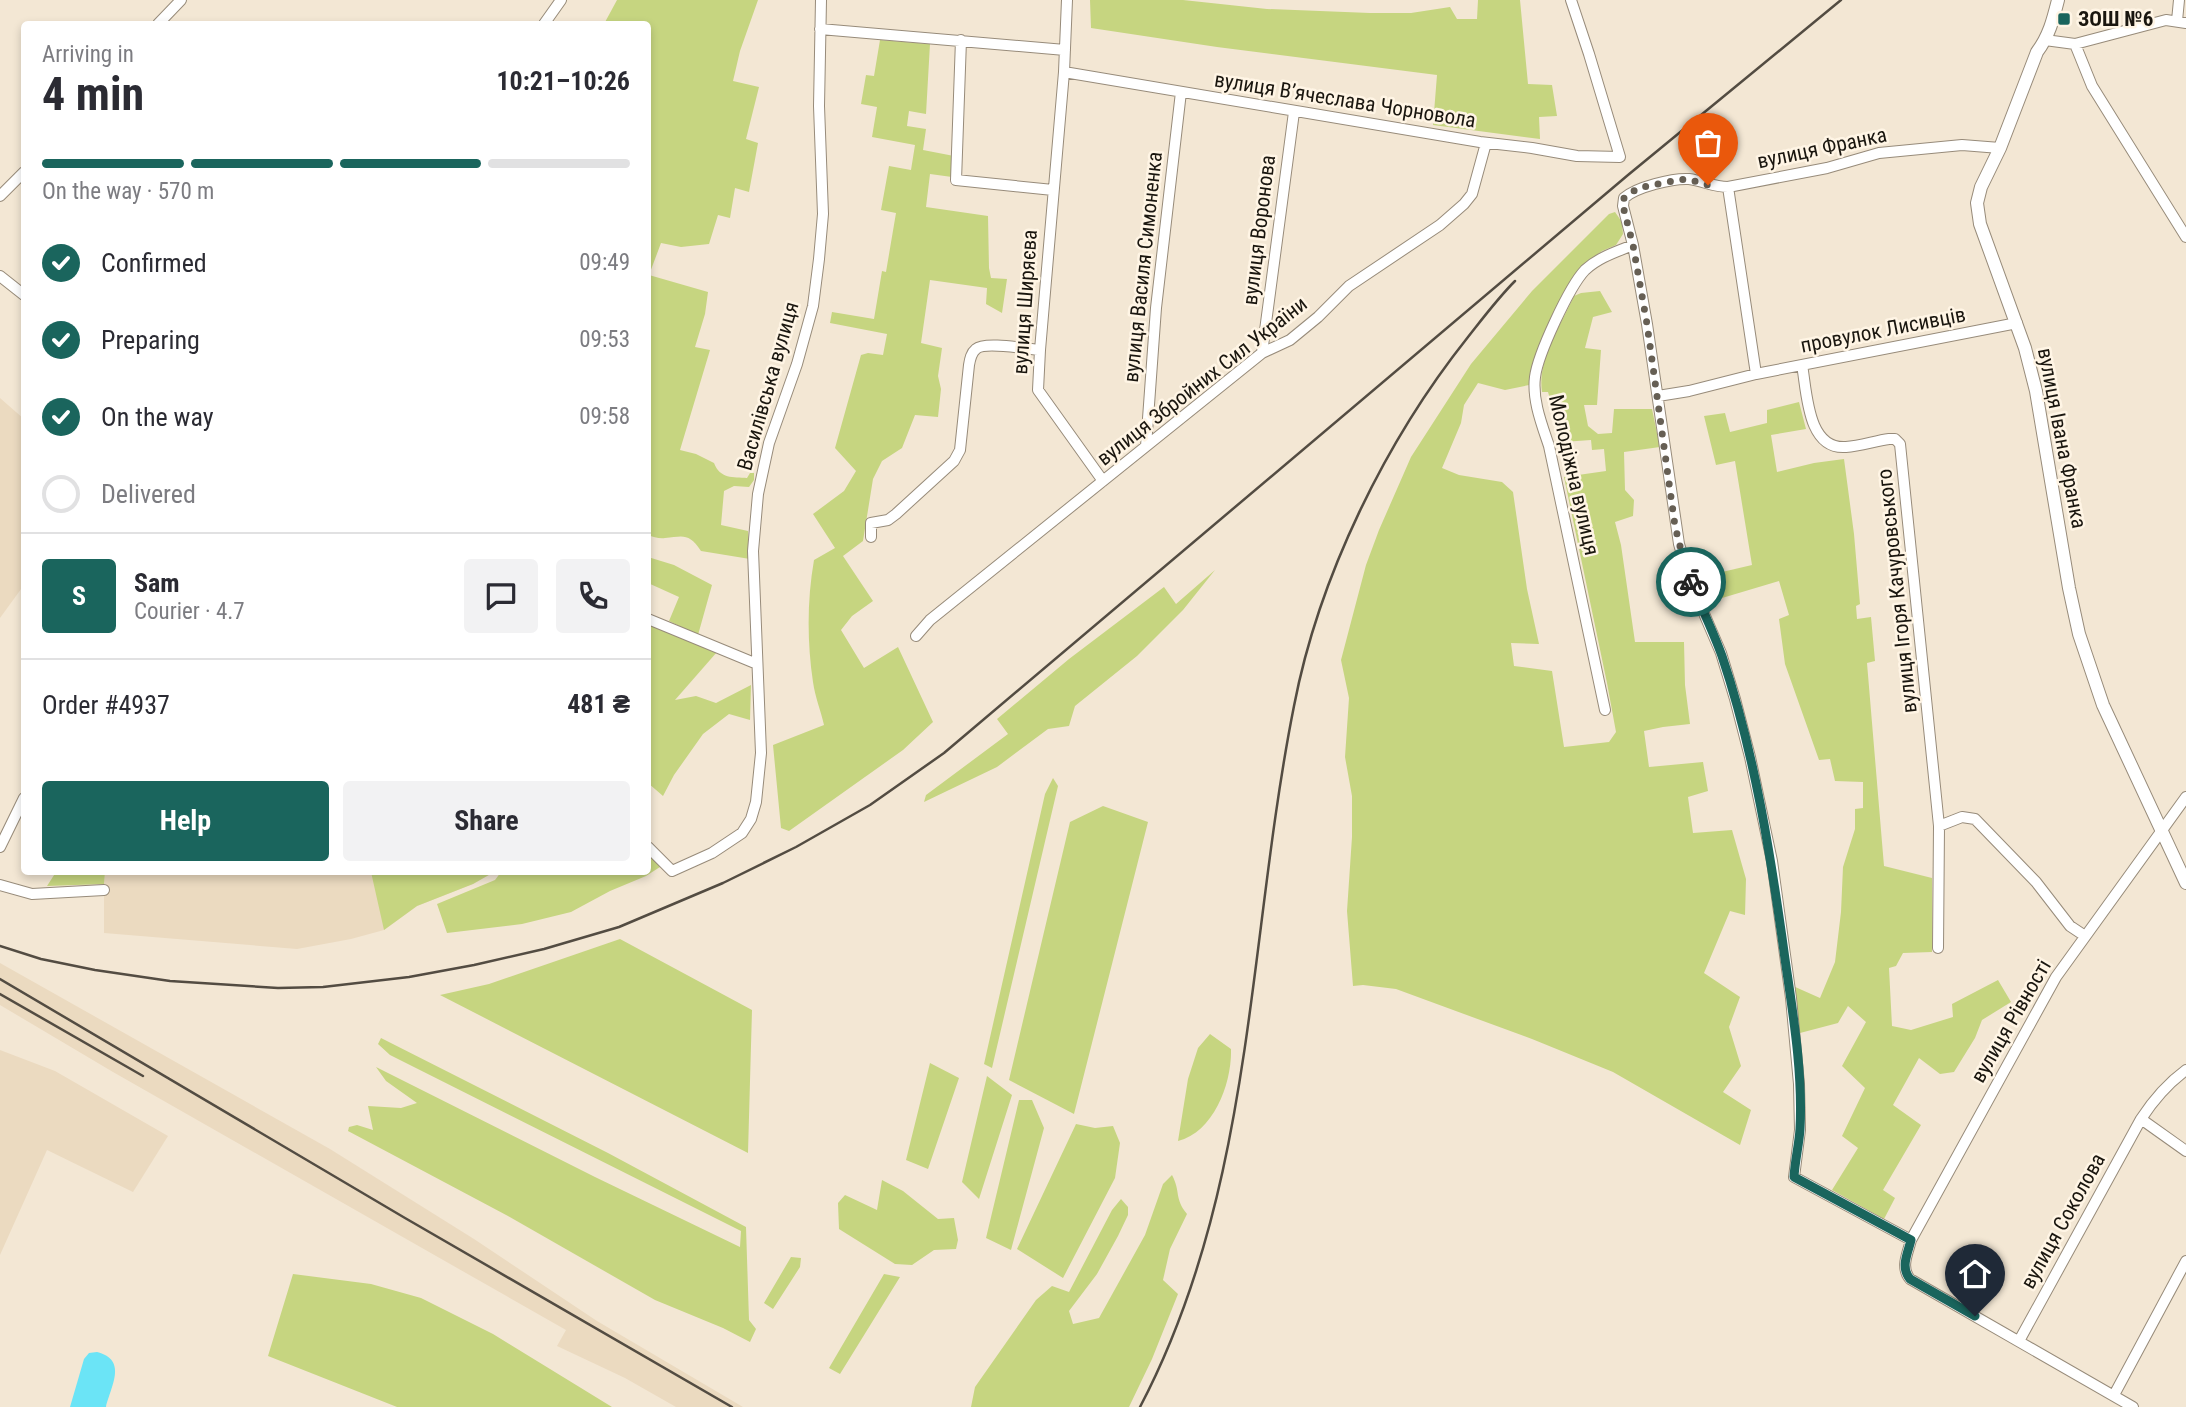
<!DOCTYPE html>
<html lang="en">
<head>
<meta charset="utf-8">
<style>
	:root { --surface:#fff; --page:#f2f2f3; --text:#2b2b33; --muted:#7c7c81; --line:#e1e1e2; --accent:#1a655d }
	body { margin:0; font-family:"Roboto Condensed",sans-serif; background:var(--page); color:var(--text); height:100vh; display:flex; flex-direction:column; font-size:26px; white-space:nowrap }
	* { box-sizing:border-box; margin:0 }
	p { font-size:23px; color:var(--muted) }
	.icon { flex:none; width:38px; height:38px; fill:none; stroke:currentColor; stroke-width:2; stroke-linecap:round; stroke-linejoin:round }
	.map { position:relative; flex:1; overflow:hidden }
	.sheet { position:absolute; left:21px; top:21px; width:630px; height:854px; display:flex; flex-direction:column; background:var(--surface); border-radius:7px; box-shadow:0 4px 10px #0003 }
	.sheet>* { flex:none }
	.pin { position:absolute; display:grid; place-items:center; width:60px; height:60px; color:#fff; margin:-72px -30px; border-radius:50% 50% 50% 0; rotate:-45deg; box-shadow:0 0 7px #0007 }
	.pin .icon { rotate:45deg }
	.courier { position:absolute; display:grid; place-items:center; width:70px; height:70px; margin:-35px; border:5px solid #1a655d; border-radius:50%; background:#fff; color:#222; box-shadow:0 2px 9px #0007 }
	.summary em { font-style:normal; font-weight:700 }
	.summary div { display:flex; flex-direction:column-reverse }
	.summary { display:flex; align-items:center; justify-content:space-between; height:119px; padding:0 21px }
	h1 { font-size:46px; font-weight:700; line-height:52px }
	.bar { display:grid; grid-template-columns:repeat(4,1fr); gap:10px 7px; align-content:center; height:84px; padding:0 21px }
	.bar i { height:9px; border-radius:5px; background:var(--line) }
	.bar .current { background:var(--accent) }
	.bar p { grid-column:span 4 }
	.line { display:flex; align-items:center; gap:18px; padding:0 21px; border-top:2px solid var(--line) }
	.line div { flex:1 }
	.round { display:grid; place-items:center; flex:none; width:74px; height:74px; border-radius:7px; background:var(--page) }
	ol { padding:0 21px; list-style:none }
	li { display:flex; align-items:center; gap:21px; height:77px }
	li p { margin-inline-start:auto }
	li .icon { padding:7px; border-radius:50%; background:var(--accent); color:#fff; stroke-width:4 }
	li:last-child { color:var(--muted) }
	li i { width:38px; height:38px; border:4px solid var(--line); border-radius:50% }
	.action { display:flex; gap:14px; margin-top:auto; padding:14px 21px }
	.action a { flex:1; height:80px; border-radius:7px; background:var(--accent); color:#fff; font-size:28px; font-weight:700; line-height:80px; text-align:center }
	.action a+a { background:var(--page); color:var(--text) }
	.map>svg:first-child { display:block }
	.built { fill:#ebdac0 }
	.green { fill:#c6d580 }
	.water { fill:#6be4f6 }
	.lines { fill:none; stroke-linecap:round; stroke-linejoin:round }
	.minor-casing { stroke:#978b7a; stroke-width:12 }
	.major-casing { stroke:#978b7a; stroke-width:14 }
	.minor { stroke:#fff; stroke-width:10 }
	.major { stroke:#fff; stroke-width:12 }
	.rail { stroke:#534c42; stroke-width:2.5 }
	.done { stroke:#665f54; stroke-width:7; stroke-dasharray:0 12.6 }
	.route { stroke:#1a655d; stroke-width:9 }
	.poi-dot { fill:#1a655d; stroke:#fff5e5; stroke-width:2.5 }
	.labels { text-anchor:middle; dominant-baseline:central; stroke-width:5; stroke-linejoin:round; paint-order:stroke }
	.poi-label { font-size:21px; font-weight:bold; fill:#1a160f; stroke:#fff5e5; text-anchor:start }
	.street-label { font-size:21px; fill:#1a160f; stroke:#fff5e5 }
</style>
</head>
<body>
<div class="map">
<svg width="2186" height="1407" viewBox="0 0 2186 1407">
	<rect width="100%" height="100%" fill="#f3e7d4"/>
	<path class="built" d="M 0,398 L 24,419 L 24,585 L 0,618 Z
		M 105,872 L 494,872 L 473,884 L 417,906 L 384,930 L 351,939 L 297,949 L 104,933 L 104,884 Z
		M 0,963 L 330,1149 L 474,1239 L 597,1321 L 743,1407 L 676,1407 L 625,1378 L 557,1346 L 566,1330 L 113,1072 L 0,1005 Z
		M 0,1050 L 55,1071 L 168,1136 L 133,1192 L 47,1150 L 0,1255 Z"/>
	<path class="green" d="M 617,0 L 758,0 L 740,51 L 733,81 L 759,87 L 746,139 L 758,143 L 749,192 L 735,188 L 730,218 L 718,215 L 709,244 L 681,247 L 661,243 L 649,275 L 708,292 L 705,314 L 695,347 L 710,350 L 680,450 L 696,454 L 714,463 C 720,479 733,477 747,478 L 750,473 L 754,473 L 754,480 L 749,487 L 734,486 L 724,491 L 721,525 L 748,531 L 750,559 L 701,551 C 689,533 684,536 665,538 C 660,539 653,537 648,535 L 648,24 L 604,24 Z
		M 1090,0 L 1183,0 L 1267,9 L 1370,13 L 1411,13 L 1450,7 L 1457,19 L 1477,19 L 1478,0 L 1520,0 L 1528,84 L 1552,85 L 1557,116 L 1539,117 L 1540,139 L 1433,125 L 1437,75 L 1217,47 L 1091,28 Z
		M 880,40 L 930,44 L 926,114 L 909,111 L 907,126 L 926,129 L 923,150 L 954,156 L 952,177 L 930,174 L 926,207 L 988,216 L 989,268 L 991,278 L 1007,279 L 1002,313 L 986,304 L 987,288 L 930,280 L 921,343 L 942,348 L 938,376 L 941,389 L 938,417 L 915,415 L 902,448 L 882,461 L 873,479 L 863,541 L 843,556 L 873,601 L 852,616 L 841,630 L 864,668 L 898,647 L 933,722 L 903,750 L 789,831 L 781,828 L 773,745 L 824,725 C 821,711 815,697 813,682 C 807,642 807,600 814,560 L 835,548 L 813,514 L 844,491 L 856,471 L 835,448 L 861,355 L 868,353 L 883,355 L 887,334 L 830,323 L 832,312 L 874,319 L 882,271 L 886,272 L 896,213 L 881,210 L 889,166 L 911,170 L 915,145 L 872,137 L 877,107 L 861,104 L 866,75 L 874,76 Z
		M 1615,212 L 1622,222 L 1623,234 L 1616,245 L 1602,251 L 1588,261 L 1538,348 L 1529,385 L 1505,390 L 1478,383 L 1464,405 L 1461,423 L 1442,468 L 1459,475 L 1502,482 L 1513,492 L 1527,589 L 1539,644 L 1511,643 L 1514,666 L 1552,671 L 1564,747 L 1609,742 L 1616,732 L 1607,683 L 1564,477 L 1606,471 L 1604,449 L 1592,450 L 1591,440 L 1563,442 L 1548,392 L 1542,392 C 1537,360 1561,324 1574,296 L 1581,293 L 1600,291 L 1612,312 L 1593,317 L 1585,348 L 1601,350 L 1597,405 L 1584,405 L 1588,426 L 1598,434 L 1612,433 L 1614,409 L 1652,409 L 1660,447 L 1624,452 L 1625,490 L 1634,500 L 1633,516 L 1615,522 L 1621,545 L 1635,642 L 1684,642 L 1685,685 L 1690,724 L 1663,727 L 1644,731 L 1649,767 L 1703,762 L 1708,791 L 1688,797 L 1693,833 L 1732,830 L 1746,879 L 1745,915 L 1730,911 L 1704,973 L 1740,997 L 1729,1027 L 1741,1066 L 1723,1092 L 1751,1110 L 1740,1145 L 1613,1072 L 1532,1039 L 1396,989 L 1363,985 L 1353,986 L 1347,911 L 1352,837 L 1352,796 L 1345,757 L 1349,698 L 1341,660 L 1366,565 L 1379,530 L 1411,457 L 1471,364 L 1532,291 L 1609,214 Z
		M 1799,402 L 1806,429 L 1771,435 L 1777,472 L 1814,463 L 1844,459 L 1854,534 L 1860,604 L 1856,606 L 1857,619 L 1871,617 L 1875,661 L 1867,663 L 1884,866 L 1932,878 L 1932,952 L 1903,953 L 1896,966 L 1889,968 L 1892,1026 L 1911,1030 L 1953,1017 L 1952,1004 L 1998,980 L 2011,1002 L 1982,1020 L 1975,1038 L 1954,1072 L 1940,1074 L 1919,1058 L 1893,1105 L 1921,1125 L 1883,1190 L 1895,1198 L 1884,1219 L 1832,1190 L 1858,1148 L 1842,1136 L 1865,1088 L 1842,1066 L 1866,1022 L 1848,1006 L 1838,1023 L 1800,1033 L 1793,986 L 1820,998 L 1835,962 L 1841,912 L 1843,867 L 1855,829 L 1855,809 L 1863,808 L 1863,782 L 1835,781 L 1830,759 L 1819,760 L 1785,664 L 1779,619 L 1789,615 L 1779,581 L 1712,601 L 1705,576 L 1752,565 L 1735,461 L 1716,465 L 1704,416 L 1725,413 L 1730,432 L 1767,423 L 1767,410 Z
		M 648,557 L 674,565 L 712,585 L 698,635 L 669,621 L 679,597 L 648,583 Z
		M 1215,570 L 1183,610 L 1137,656 L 1075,706 L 1069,726 L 1048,729 L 997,767 L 924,802 L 926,795 L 1008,734 L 997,719 L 1069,659 L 1164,587 L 1176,604 Z
		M 648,624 L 717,652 L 675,700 L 696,696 L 716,703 L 751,685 L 750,720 L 729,714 L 703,734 L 674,775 L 663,796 L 648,783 Z
		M 1053,778 L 1058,786 L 992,1068 L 984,1064 L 1045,794 Z
		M 1103,806 L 1148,822 L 1074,1114 L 1009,1080 L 1070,822 Z
		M 648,854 L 660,867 L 646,876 L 610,891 L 571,912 L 522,924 L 447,933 L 437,904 L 495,880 L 501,872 L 648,872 Z
		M 56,872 L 105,872 L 104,884 L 47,886 Z
		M 371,872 L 494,872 L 473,884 L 417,906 L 384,930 Z
		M 620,939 L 752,1010 L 748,1153 L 440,995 L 489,984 Z
		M 1210,1034 L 1231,1049 C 1232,1083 1214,1132 1178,1141 L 1188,1079 L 1198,1048 Z
		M 381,1038 L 608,1153 L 746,1227 L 749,1320 L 756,1329 L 750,1342 L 723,1328 L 655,1300 L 508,1216 L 348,1131 L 349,1127 L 357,1125 L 373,1130 L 368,1106 L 401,1108 L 417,1103 L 386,1081 L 376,1067 L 595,1177 L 740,1247 L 741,1231 L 390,1055 L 378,1044 Z
		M 930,1063 L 959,1078 L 928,1169 L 906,1160 Z
		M 987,1076 L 1012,1095 L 979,1199 L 962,1182 Z
		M 1019,1100 L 1032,1100 L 1044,1128 L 1011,1250 L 986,1238 Z
		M 1076,1124 L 1095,1128 L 1113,1126 L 1120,1143 L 1115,1178 L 1063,1278 L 1017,1249 Z
		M 1172,1175 C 1181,1192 1174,1198 1187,1214 L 1170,1249 L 1163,1280 L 1178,1294 L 1152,1359 L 1129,1407 L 971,1407 L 975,1387 L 1036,1300 L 1052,1286 L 1069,1292 L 1112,1210 L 1121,1199 L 1128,1207 L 1128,1215 L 1118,1236 L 1097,1274 L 1069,1311 L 1073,1324 L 1099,1318 L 1145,1235 L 1163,1184 Z
		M 882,1180 L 903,1191 L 938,1219 L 954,1218 L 958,1240 L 956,1249 L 934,1250 L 912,1265 L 895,1264 L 839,1229 L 838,1203 L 845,1195 L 877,1210 Z
		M 791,1257 L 801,1258 L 800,1267 L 773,1309 L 764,1303 Z
		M 293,1274 L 371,1284 L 421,1298 L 493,1334 L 612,1407 L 397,1407 L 268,1356 Z
		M 884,1274 L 900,1277 L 840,1374 L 829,1368 Z"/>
	<path class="water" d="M 97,1352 C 128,1360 111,1386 106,1407 L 70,1407 L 84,1359 L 89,1353 Z"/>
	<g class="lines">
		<defs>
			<path id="minor" d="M 1067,0 L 1064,72 L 1040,350 L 1038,390 L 1103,481
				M 2177,21 L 2179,0
				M 158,24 L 181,0
				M 544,24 L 561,0
				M 820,29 L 1065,50
				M 961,40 L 956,180 L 1053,190
				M 2045,40 L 2075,44 L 2166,20 L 2186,23
				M 2075,44 L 2092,86 L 2186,237
				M 1064,72 L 1480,142 L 1532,148 L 1577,156 L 1620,157 L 1589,54 L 1571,0
				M 1728,187 L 1756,374
				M 0,196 L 24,172
				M 0,276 L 24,295
				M 1262,353 L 1294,112
				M 1802,365 C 1807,392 1807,450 1846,447 C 1860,446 1875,441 1889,439 L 1895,439 L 1900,444 L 1939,826
				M 1658,396 L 1689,391 L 1756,374 L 2017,323
				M 1146,446 L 1156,308 L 1181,92
				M 871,537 L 871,523 L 888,520 L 896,514 L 954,461 L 960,450 L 969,365 C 970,359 971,353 976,349 C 985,341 1026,349 1040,350
				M 648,619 L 757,664
				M 916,636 L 930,620 L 1262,353 L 1290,340 L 1318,317 L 1349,286 L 1440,225 L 1464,204 L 1472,194 L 1486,143
				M 1605,710 L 1549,446 C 1542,425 1532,400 1535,377 C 1538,354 1569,287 1585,270 C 1599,257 1616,252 1633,245
				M 0,847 L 24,798
				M 648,847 L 672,871 L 712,853 L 742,833 L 751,819 L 756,802 L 761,753 L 753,551 L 758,494 L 769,443 L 797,364 L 813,306 L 819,259 L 823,214 L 819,106 L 821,0
				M 0,885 L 32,894 L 104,890
				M 1938,948 L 1939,826 L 1962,817 L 1975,819 L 2036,882 L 2070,926 L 2085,936
				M 2141,1119 L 2186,1151
				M 1911,1240 L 1794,1177 L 1800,1130 L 1799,1084 L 1791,998 L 1772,861 L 1750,757 L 1735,699 L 1721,653 L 1690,581 L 1679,544 L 1647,324 L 1633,245 L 1623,206 L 1624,198 C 1636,187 1673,178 1689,179 C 1703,181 1714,187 1728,187 L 1827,168 L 1879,153 L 1962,145 L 2000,148
				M 2019,1341 L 2141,1119 C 2154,1099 2167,1084 2186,1070
				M 2114,1395 L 2186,1261
				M 2133,1407 L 1910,1279 C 1900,1267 1908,1253 1911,1240 L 2056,977 L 2186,797"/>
			<path id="major" d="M 2058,0 C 2053,20 2049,36 2037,52 L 2000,148 L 1981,187 L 1977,203 L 1980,224 L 2025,348 L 2036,391 L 2069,588 L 2079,634 L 2103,705 L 2186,883"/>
		</defs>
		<use href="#minor" class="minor-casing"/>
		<use href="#major" class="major-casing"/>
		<use href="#minor" class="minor"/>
		<use href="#major" class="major"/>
		<path class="rail" d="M 0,946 L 41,959 L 95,970 L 170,981 L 278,988 L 323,987 L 409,977 L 474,965 L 544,949 L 619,927 L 723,883 L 796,847 L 870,805 L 944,753 L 1628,175 L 1841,0
			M 0,979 L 405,1218 L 732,1407
			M 0,994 L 143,1076
			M 1140,1407 C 1255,1188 1247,942 1294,706 C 1319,576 1386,440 1468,337 C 1483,318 1498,298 1515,281"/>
	</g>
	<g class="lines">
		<path class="done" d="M 1691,582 L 1684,562 L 1675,526 L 1647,324 L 1633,245 L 1623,206 L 1624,198 L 1638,188 L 1678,180 L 1687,179 L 1708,185"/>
		<path class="route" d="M 1691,582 C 1701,607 1713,631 1722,656 C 1755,754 1771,857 1785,959 C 1793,1014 1803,1073 1800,1129 C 1799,1145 1795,1160 1794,1177 L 1911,1240 C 1908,1253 1900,1267 1910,1279 L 1975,1316"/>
	</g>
	<rect class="poi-dot" x="2057" y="12" width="14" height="14" rx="3.5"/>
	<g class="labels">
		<g class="poi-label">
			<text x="2078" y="19">ЗОШ №6</text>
		</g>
		<g class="street-label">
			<text transform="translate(1345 100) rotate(9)">вулиця Вʼячеслава Чорновола</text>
			<text transform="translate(1822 148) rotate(-12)">вулиця Франка</text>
			<text transform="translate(1259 230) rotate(-83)">вулиця Воронова</text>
			<text transform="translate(1143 267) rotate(-84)">вулиця Василя Симоненка</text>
			<text transform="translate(1025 302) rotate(-86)">вулиця Ширяєва</text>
			<text transform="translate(1883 330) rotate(-11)">провулок Лисивців</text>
			<text transform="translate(1202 381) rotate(-38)">вулиця Збройних Сил України</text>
			<text transform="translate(768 386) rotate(-74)">Василівська вулиця</text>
			<text transform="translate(2062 438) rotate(79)">вулиця Івана Франка</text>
			<text transform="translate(1574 475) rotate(77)">Молодіжна вулиця</text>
			<text transform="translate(1897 591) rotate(-96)">вулиця Ігоря Качуровського</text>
			<text transform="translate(2011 1021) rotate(-60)">вулиця Рівності</text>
			<text transform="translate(2063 1221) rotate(-61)">вулиця Соколова</text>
		</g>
	</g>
</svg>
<div class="pin" style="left:1708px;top:185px;background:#ea580c"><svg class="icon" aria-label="bag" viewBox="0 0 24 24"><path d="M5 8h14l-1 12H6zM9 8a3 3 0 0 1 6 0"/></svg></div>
<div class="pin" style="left:1975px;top:1316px;background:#1f2937"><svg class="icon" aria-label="home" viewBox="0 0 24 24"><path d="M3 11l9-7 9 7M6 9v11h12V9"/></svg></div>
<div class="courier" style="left:1691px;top:582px"><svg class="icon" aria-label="bike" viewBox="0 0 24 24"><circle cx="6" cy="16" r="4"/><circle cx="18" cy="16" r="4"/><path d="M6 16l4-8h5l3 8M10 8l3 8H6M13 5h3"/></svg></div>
<section class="sheet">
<div class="summary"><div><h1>4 min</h1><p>Arriving in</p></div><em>10:21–10:26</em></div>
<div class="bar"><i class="current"></i><i class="current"></i><i class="current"></i><i></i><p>On the way · 570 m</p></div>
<ol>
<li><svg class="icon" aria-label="check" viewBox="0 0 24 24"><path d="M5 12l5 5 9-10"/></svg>Confirmed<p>09:49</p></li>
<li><svg class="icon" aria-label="check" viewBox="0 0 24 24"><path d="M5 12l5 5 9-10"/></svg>Preparing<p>09:53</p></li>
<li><svg class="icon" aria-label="check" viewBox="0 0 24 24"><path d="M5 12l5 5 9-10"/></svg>On the way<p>09:58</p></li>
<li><i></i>Delivered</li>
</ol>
<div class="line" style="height:126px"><b class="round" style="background:var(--accent);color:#fff">S</b><div><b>Sam</b><p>Courier · 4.7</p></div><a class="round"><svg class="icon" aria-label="chat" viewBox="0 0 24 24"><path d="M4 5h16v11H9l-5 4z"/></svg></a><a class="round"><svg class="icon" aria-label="phone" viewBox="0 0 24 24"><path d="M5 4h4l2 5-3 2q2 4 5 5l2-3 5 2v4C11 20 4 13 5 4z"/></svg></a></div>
<div class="line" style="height:91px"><div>Order #4937</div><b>481 ₴</b></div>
<div class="action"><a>Help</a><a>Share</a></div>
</section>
</div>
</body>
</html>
